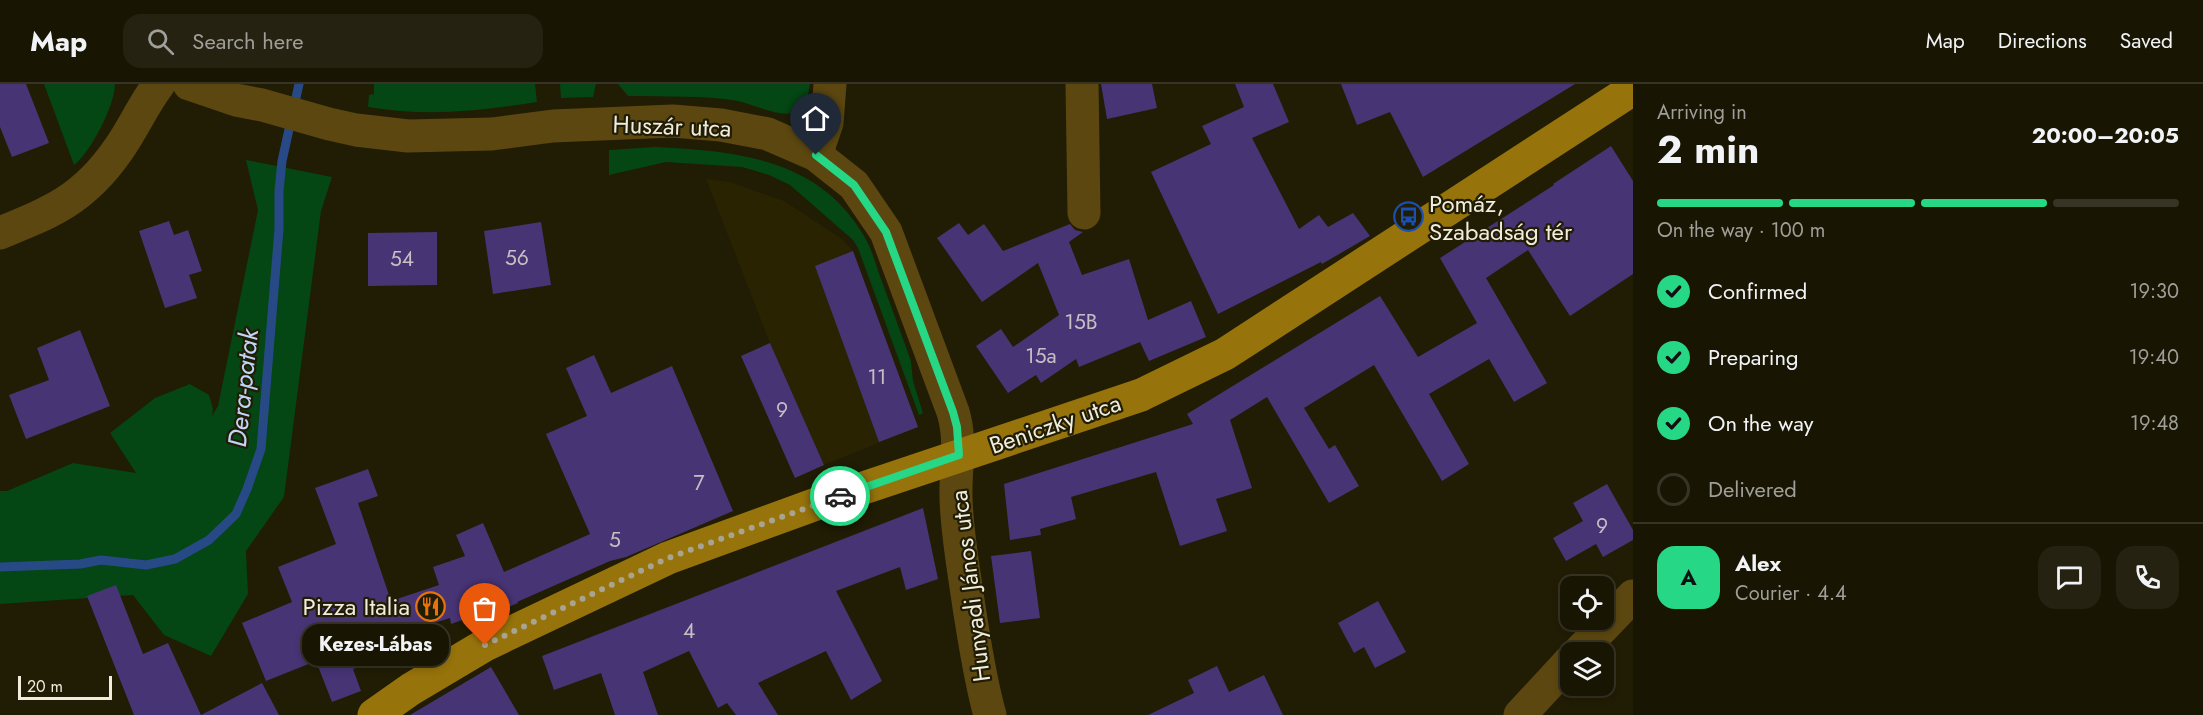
<!DOCTYPE html>
<html lang="en">
<head>
<meta charset="utf-8">
<style>
	:root { --surface:#191503; --page:#262212; --text:#f1f3f6; --muted:#9f9f9a; --line:#373425; --accent:#26d886 }
	body { margin:0; font-family:Jost,sans-serif; background:var(--page); color:var(--text); height:100vh; display:flex; flex-direction:column; font-size:22px; white-space:nowrap }
	* { box-sizing:border-box; margin:0 }
	p { font-size:20px; color:var(--muted) }
	.icon { flex:none; width:33px; height:33px; fill:none; stroke:currentColor; stroke-width:2; stroke-linecap:round; stroke-linejoin:round }
	.map { position:relative; flex:1; overflow:hidden }
	.side { display:flex; flex-direction:column; background:var(--surface); width:570px }
	.side>* { flex:none }
	.tools { position:absolute; left:1560px; top:492px; display:grid; gap:12px }
	.tools a { display:grid; place-items:center; width:54px; height:54px; border-radius:12px; background:var(--surface); box-shadow:0 3px 9px #0003,0 0 0 2px var(--line); font-size:30px }
	.scale { position:absolute; left:18px; bottom:15px; width:94px; box-sizing:border-box; padding-left:6px; border:3px solid #f0edde; border-top:0; font-size:16px; line-height:21px; white-space:nowrap; color:#f0edde; -webkit-text-stroke:4px #211c04; paint-order:stroke }
	.pin { position:absolute; display:grid; place-items:center; width:51px; height:51px; color:#fff; margin:-62px -26px; border-radius:50% 50% 50% 0; rotate:-45deg; box-shadow:0 0 6px #0007 }
	.pin .icon { rotate:45deg }
	.courier { position:absolute; display:grid; place-items:center; width:60px; height:60px; margin:-30px; border:4px solid #26d886; border-radius:50%; background:#fff; color:#222; box-shadow:0 2px 8px #0007 }
	.bubble { position:absolute; height:42px; border-radius:18px; background:var(--surface); box-shadow:0 3px 9px #0003,0 0 0 2px var(--line); font-size:20px; font-weight:700; line-height:42px; text-align:center }
	.summary em { font-style:normal; font-weight:700 }
	.summary div { display:flex; flex-direction:column-reverse }
	.summary { display:flex; align-items:center; justify-content:space-between; height:102px; padding:0 24px }
	h1 { font-size:39px; font-weight:700; line-height:45px }
	.bar { display:grid; grid-template-columns:repeat(4,1fr); gap:9px 6px; align-content:center; height:72px; padding:0 24px }
	.bar i { height:8px; border-radius:4px; background:var(--line) }
	.bar .active { background:var(--accent) }
	.bar p { grid-column:span 4 }
	.line { display:flex; align-items:center; gap:15px; padding:0 24px; border-top:2px solid var(--line) }
	.line div { flex:1 }
	.round { display:grid; place-items:center; flex:none; width:63px; height:63px; border-radius:18px; background:var(--page) }
	ol { padding:0 24px; list-style:none }
	li { display:flex; align-items:center; gap:18px; height:66px }
	li p { margin-inline-start:auto }
	li .icon { padding:6px; border-radius:50%; background:var(--accent); color:#111; stroke-width:4 }
	li:last-child { color:var(--muted) }
	li i { width:33px; height:33px; border:3px solid var(--line); border-radius:50% }
	header { display:flex; align-items:center; gap:36px; box-sizing:border-box; height:84px; padding:0 30px; background:var(--surface); border-bottom:2px solid var(--line) }
	header strong { font-size:28px }
	nav { display:flex; gap:33px; margin-inline-start:auto; font-size:21px }
	.search { width:420px; height:54px; background:var(--page); display:flex; align-items:center; gap:15px; box-sizing:border-box; padding:0 21px; border-radius:18px; color:var(--muted); font-size:22px }
	main { display:flex; flex:1; min-height:0 }
	.map>svg:first-child { display:block }
	.built { fill:#292301 }
	.green { fill:#044614 }
	.lines { fill:none; stroke-linecap:round; stroke-linejoin:round }
	.stream { stroke:#274a86; stroke-width:9 }
	.building { fill:#473475 }
	.minor { stroke:#5c4710; stroke-width:33 }
	.major { stroke:#96730b; stroke-width:33 }
	.done { stroke:#a8a492; stroke-width:6; stroke-dasharray:0 10.8 }
	.route { stroke:#26d886; stroke-width:8 }
	.labels { text-anchor:middle; dominant-baseline:central; stroke-width:4.5; stroke-linejoin:round; paint-order:stroke }
	.number-label { font-size:21px; fill:#c6bfc4 }
	.street-label { font-size:24px; fill:#f0edde; stroke:#211c04 }
	.poi-label { font-size:24px; fill:#f0edde; stroke:#211c04; text-anchor:start }
	.water-label { font-size:26px; font-style:italic; fill:#bfd5f9; stroke:#211c04 }
</style>
</head>
<body>
<header>
<strong>Map</strong>
<div class="search"><svg class="icon" aria-label="search" viewBox="0 0 24 24"><circle cx="10" cy="10" r="6"/><path d="M15 15l6 6"/></svg>Search here</div>
<nav><a>Map</a><a>Directions</a><a>Saved</a></nav>
</header>
<main>
<div class="map">
<svg width="1633" height="631" viewBox="0 0 1633 631">
	<rect width="100%" height="100%" fill="#211c04"/>
	<path class="built" d="M 706,95 L 730,98 L 784,117 L 842,155 L 853,167 L 918,343 L 824,381 L 770,259 Z"/>
	<path class="green" d="M 44,0 L 115,0 C 115,21 91,68 74,81 Z
		M 374,0 L 535,0 L 537,18 C 479,27 427,33 368,23 L 369,11 L 374,10 Z
		M 560,0 L 596,0 L 593,13 L 561,14 Z
		M 618,0 L 810,0 C 808,12 806,25 792,29 C 779,33 752,20 738,17 C 702,11 664,13 628,12 Z
		M 655,63 C 736,67 819,74 864,152 C 872,165 876,181 881,195 C 891,222 901,249 911,277 L 913,297 L 923,329 L 919,331 L 858,164 L 853,156 L 790,101 L 769,91 L 742,83 L 666,78 L 609,91 L 609,66 Z
		M 246,76 L 332,93 L 321,127 L 284,413 L 246,467 L 248,510 L 211,572 L 164,551 L 133,511 L 0,520 L 0,407 L 7,407 L 73,379 L 136,389 L 110,349 L 155,314 L 190,300 L 209,311 L 213,325 L 212,332 L 218,322 L 258,126 Z"/>
	<g class="lines">
		<path class="stream" d="M 0,483 L 80,480 L 101,476 L 146,481 L 175,475 L 209,456 L 236,430 L 247,405 L 261,365 L 279,145 L 279,107 L 282,77 L 299,0"/>
	</g>
	<path class="building" d="M 0,0 L 26,0 L 49,59 L 12,73 L 0,43 Z
		M 1101,0 L 1152,0 L 1157,24 L 1107,35 Z
		M 1235,0 L 1273,0 L 1289,38 L 1252,54 L 1299,145 L 1319,131 L 1328,143 L 1353,129 L 1370,152 L 1322,180 L 1321,178 L 1218,230 L 1151,88 L 1211,60 L 1202,42 L 1244,23 Z
		M 1341,0 L 1575,0 L 1423,93 L 1390,28 L 1357,41 Z
		M 1611,62 L 1633,97 L 1633,190 L 1570,232 L 1528,166 L 1486,194 L 1547,299 L 1514,318 L 1489,275 L 1429,310 L 1469,380 L 1442,397 L 1374,281 L 1304,324 L 1329,365 L 1335,361 L 1359,402 L 1329,419 L 1267,313 L 1230,336 L 1252,404 L 1216,415 L 1227,447 L 1180,462 L 1156,388 L 1071,413 L 1076,435 L 1040,445 L 1041,451 L 1010,456 L 1004,400 L 1193,340 L 1187,330 L 1380,212 L 1418,273 L 1477,239 L 1440,174 L 1554,101 L 1553,100 Z
		M 169,137 L 174,151 L 188,146 L 202,187 L 189,191 L 197,214 L 165,224 L 139,147 Z
		M 541,138 L 551,201 L 493,210 L 484,147 Z
		M 959,139 L 968,151 L 984,140 L 1003,167 L 1070,140 L 1075,146 L 1083,148 L 1069,158 L 1082,191 L 1129,175 L 1148,236 L 1191,217 L 1206,253 L 1149,277 L 1140,258 L 1079,283 L 1076,275 L 1041,299 L 1036,291 L 1008,309 L 976,262 L 1001,245 L 1013,263 L 1059,231 L 1038,179 L 982,218 L 937,154 Z
		M 437,148 L 437,201 L 368,202 L 368,149 Z
		M 853,167 L 918,343 L 879,358 L 815,182 Z
		M 80,246 L 110,322 L 26,355 L 9,311 L 49,296 L 37,264 Z
		M 770,259 L 824,381 L 795,394 L 741,272 Z
		M 594,271 L 611,309 L 672,282 L 733,427 L 626,473 L 610,477 L 517,518 L 518,519 L 490,531 L 488,527 L 451,540 L 450,534 L 402,549 L 408,566 L 353,585 L 361,607 L 332,618 L 316,577 L 266,597 L 242,539 L 292,518 L 278,483 L 336,460 L 315,404 L 368,385 L 378,412 L 358,419 L 391,517 L 439,501 L 433,483 L 465,472 L 456,451 L 483,439 L 504,488 L 590,450 L 546,350 L 587,332 L 566,284 Z
		M 1607,400 L 1633,446 L 1633,456 L 1603,473 L 1596,460 L 1566,477 L 1553,454 L 1583,437 L 1573,419 Z
		M 923,424 L 938,495 L 906,506 L 900,483 L 836,507 L 882,597 L 851,616 L 826,567 L 758,599 L 778,631 L 736,631 L 727,619 L 718,624 L 689,567 L 643,588 L 658,631 L 615,631 L 601,589 L 554,606 L 542,572 Z
		M 1031,467 L 1040,534 L 1000,539 L 991,472 Z
		M 116,501 L 143,570 L 168,559 L 201,631 L 262,599 L 279,631 L 134,631 L 87,512 Z
		M 1378,517 L 1406,568 L 1375,584 L 1364,563 L 1354,569 L 1338,539 Z
		M 1217,582 L 1229,608 L 1264,591 L 1283,631 L 1148,631 L 1194,609 L 1188,596 Z
		M 491,583 L 519,631 L 410,631 Z"/>
	<g class="lines">
		<path class="minor" d="M 189,0 L 236,16 L 262,21 L 329,40 L 356,46 L 408,52 L 492,50 L 553,42 L 673,37 L 721,41 L 768,50 L 816,71 L 854,101 L 886,148 L 953,328 C 962,357 955,385 956,414 C 957,451 964,487 969,523 C 975,560 980,596 990,631
			M 1082,0 L 1084,129
			M 816,71 L 827,39 L 830,0
			M 0,149 C 52,128 84,115 118,66 C 133,45 143,21 159,0
			M 1579,568 L 1633,512
			M 1520,631 L 1570,577"/>
		<path class="major" d="M 374,631 L 411,605 L 485,561 L 668,474 L 819,419 L 1141,311 L 1225,270 L 1633,5"/>
	</g>
	<g class="lines">
		<path class="done" d="M 485,561 L 668,474 L 840,412"/>
		<path class="route" d="M 816,71 L 854,101 L 886,148 L 953,328 L 957,343 L 959,371 L 840,412"/>
	</g>
	<defs>
		<symbol id="bus-ring" viewBox="-11 -11 22 22"><circle r="9.5" fill="#211c04" stroke="#1a4fb4" stroke-width="1.5"/><path d="M-5-6H5V4H4V6H2V4H-2V6H-4V4H-5ZM-3.5-4V0h7V-4ZM-3.5 1.2v1.5H-2V1.2ZM2 1.2v1.5H3.5V1.2Z" fill="#1a4fb4"/></symbol>
		<symbol id="restaurant-ring" viewBox="-11 -11 22 22"><circle r="9.5" fill="#211c04" stroke="#e8710a" stroke-width="1.5"/><path d="M-5-6h1v4h1v-4h1v4h1v-4h1v5L-1.5 .5V6h-2V.5L-5-1ZM5-6V6H3V1.5H1.5Q1.5-4 5-6Z" fill="#e8710a"/></symbol>
	</defs>
	<g fill-rule="evenodd">
		<use href="#bus-ring" x="1392" y="116" width="33" height="33"/>
		<use href="#restaurant-ring" x="414" y="506" width="33" height="33"/>
	</g>
	<g class="labels">
		<g class="number-label">
			<text x="517" y="174">56</text>
			<text x="402" y="175">54</text>
			<text x="1081" y="238">15B</text>
			<text x="1041" y="272">15a</text>
			<text x="877" y="293">11</text>
			<text x="782" y="326">9</text>
			<text x="699" y="399">7</text>
			<text x="1602" y="442">9</text>
			<text x="615" y="456">5</text>
			<text x="689" y="547">4</text>
		</g>
		<g class="street-label">
			<text transform="translate(672 42) rotate(2)">Huszár utca</text>
			<text transform="translate(1055 340) rotate(-19)">Beniczky utca</text>
			<text transform="translate(970 502) rotate(-97)">Hunyadi János utca</text>
		</g>
		<g class="poi-label">
			<text x="1429" y="119">Pomáz,<tspan x="1429" dy="28">Szabadság tér</tspan></text>
			<text x="410" y="522" text-anchor="end">Pizza Italia</text>
		</g>
		<g class="water-label">
			<text transform="translate(243 304) rotate(-84)">Dera-patak</text>
		</g>
	</g>
</svg>
<div class="tools">
<a><svg class="icon" aria-label="locate" viewBox="0 0 24 24"><circle cx="12" cy="12" r="6"/><path d="M12 2v4M12 18v4M2 12h4M18 12h4"/></svg></a>
<a><svg class="icon" aria-label="layers" viewBox="0 0 24 24"><path d="M12 4l9 5-9 5-9-5zM3 14l9 5 9-5"/></svg></a>
</div>
<div class="scale">20 m</div>
<div class="pin" style="left:485px;top:561px;background:#ea580c"><svg class="icon" aria-label="bag" viewBox="0 0 24 24"><path d="M5 8h14l-1 12H6zM9 8a3 3 0 0 1 6 0"/></svg></div>
<div class="pin" style="left:816px;top:71px;background:#1f2937"><svg class="icon" aria-label="home" viewBox="0 0 24 24"><path d="M3 11l9-7 9 7M6 9v11h12V9"/></svg></div>
<div class="courier" style="left:840px;top:412px"><svg class="icon" aria-label="car" viewBox="0 0 24 24"><path d="M5 17H2v-5l4-1 3-4h7l3 4 3 1v5h-3M9 17h6M6 11h13"/><circle cx="7" cy="17" r="2"/><circle cx="17" cy="17" r="2"/></svg></div>
<div class="bubble" style="left:302px;top:540px;width:147px">Kezes-Lábas</div>
</div>
<section class="side">
<div class="summary"><div><h1>2 min</h1><p>Arriving in</p></div><em>20:00–20:05</em></div>
<div class="bar"><i class="active"></i><i class="active"></i><i class="active"></i><i></i><p>On the way · 100 m</p></div>
<ol>
<li><svg class="icon" aria-label="check" viewBox="0 0 24 24"><path d="M5 12l5 5 9-10"/></svg>Confirmed<p>19:30</p></li>
<li><svg class="icon" aria-label="check" viewBox="0 0 24 24"><path d="M5 12l5 5 9-10"/></svg>Preparing<p>19:40</p></li>
<li><svg class="icon" aria-label="check" viewBox="0 0 24 24"><path d="M5 12l5 5 9-10"/></svg>On the way<p>19:48</p></li>
<li><i></i>Delivered</li>
</ol>
<div class="line" style="height:108px"><b class="round" style="background:var(--accent);color:#111">A</b><div><b>Alex</b><p>Courier · 4.4</p></div><a class="round"><svg class="icon" aria-label="chat" viewBox="0 0 24 24"><path d="M4 5h16v11H9l-5 4z"/></svg></a><a class="round"><svg class="icon" aria-label="phone" viewBox="0 0 24 24"><path d="M5 4h4l2 5-3 2q2 4 5 5l2-3 5 2v4C11 20 4 13 5 4z"/></svg></a></div>
</section>
</main>
</body>
</html>
